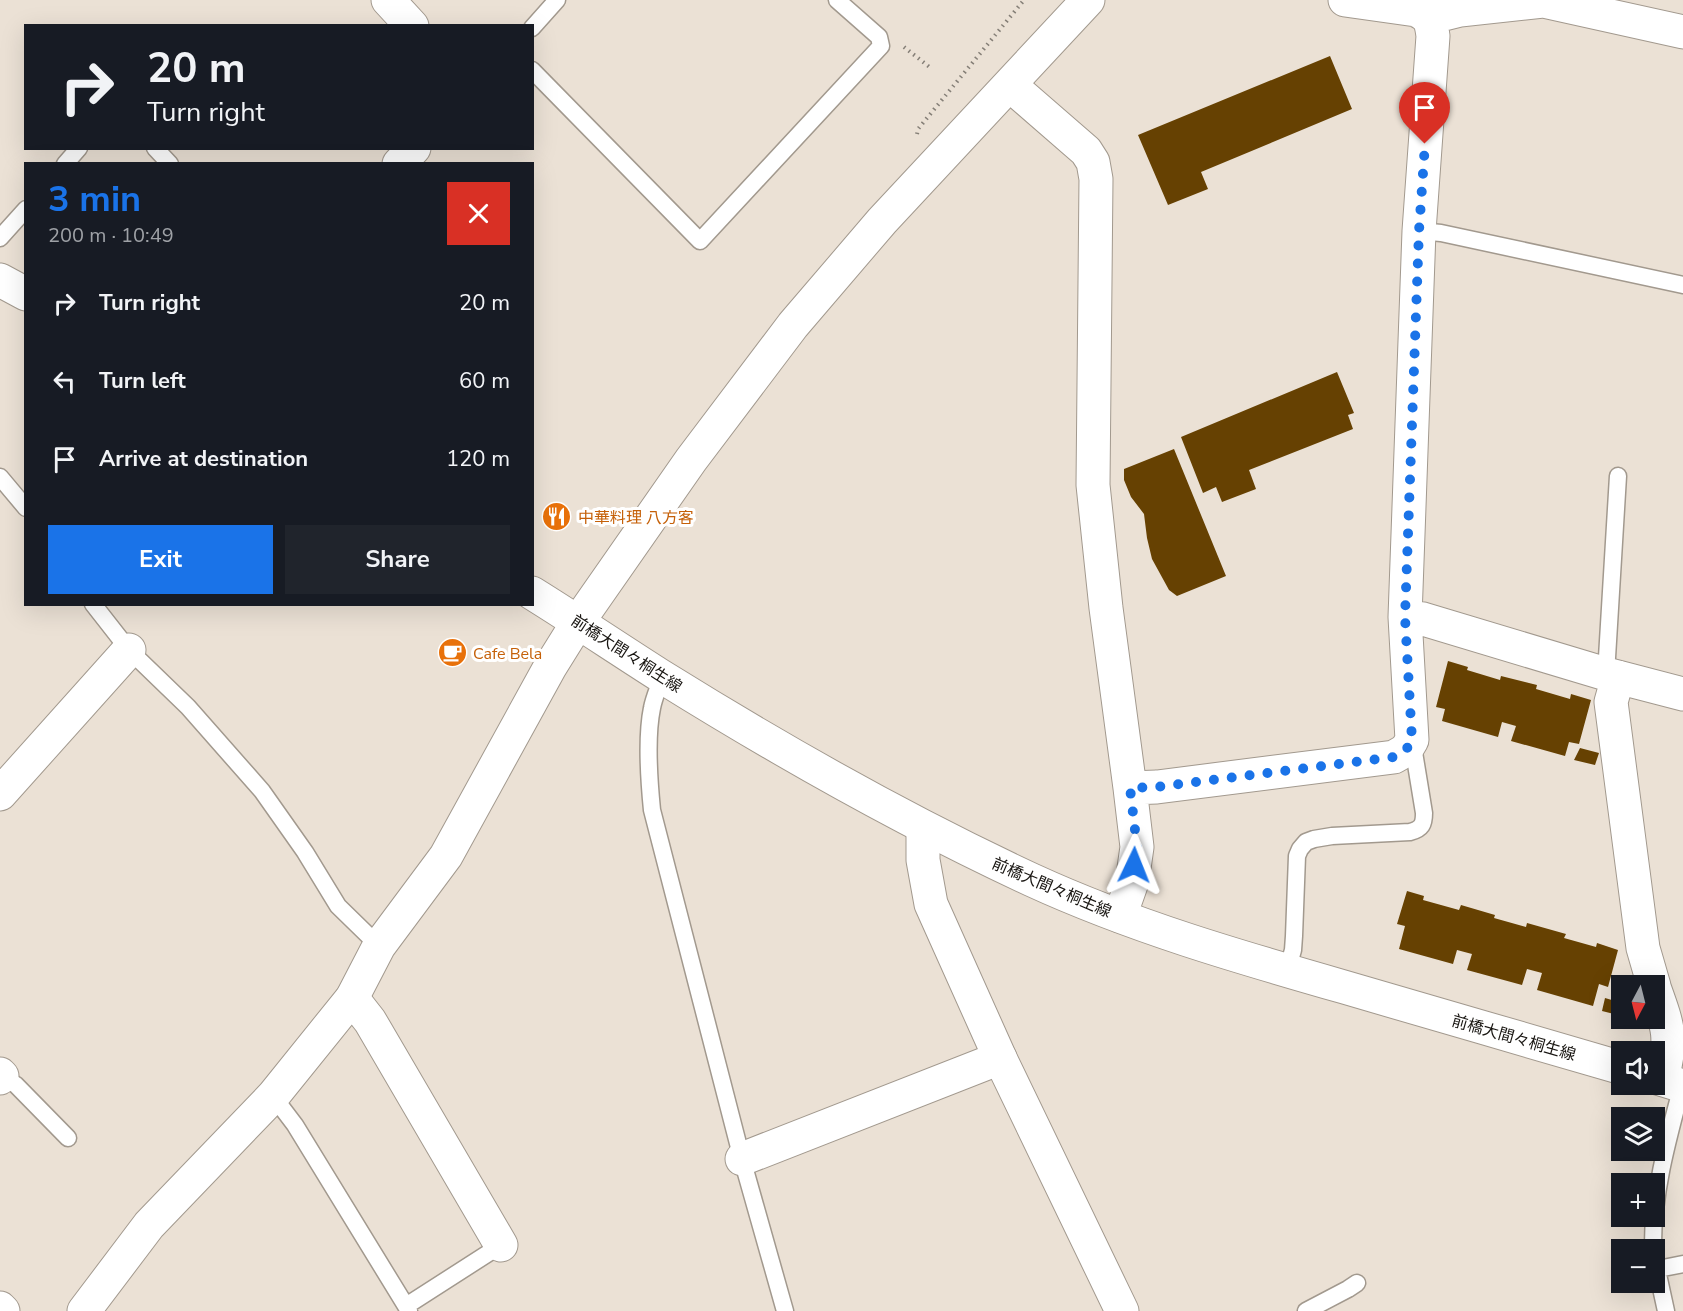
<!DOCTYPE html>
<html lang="en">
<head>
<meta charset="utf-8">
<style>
  :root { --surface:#171b24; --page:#20242c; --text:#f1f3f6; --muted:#9ea1a6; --accent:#1a73e8 }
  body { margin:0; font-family:"Nunito Sans","Noto Sans JP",sans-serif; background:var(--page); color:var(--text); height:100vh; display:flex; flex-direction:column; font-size:22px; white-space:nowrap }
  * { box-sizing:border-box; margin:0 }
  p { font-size:20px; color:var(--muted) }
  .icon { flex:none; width:33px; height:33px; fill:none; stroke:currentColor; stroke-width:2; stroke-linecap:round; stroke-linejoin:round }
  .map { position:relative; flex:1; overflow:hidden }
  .details { position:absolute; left:24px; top:162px; width:510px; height:444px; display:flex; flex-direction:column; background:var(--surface); border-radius:0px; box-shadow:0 6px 24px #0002 }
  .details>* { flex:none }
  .top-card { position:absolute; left:24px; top:24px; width:510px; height:126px; border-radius:0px; box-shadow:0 6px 24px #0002; background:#171b24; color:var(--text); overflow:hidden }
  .needle { width:39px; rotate:187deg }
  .fabs { position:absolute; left:1611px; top:975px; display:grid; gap:12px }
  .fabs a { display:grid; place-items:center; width:54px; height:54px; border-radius:0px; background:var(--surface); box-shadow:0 6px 24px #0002; font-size:30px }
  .pin { position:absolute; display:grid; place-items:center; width:51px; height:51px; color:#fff; margin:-62px -26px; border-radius:50% 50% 50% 0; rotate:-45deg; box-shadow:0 0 6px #0007 }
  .pin .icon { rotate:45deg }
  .me { position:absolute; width:66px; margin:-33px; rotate:2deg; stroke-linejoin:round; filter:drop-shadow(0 0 4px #0008) }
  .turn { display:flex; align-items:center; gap:21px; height:126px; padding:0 24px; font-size:27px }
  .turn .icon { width:78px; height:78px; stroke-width:2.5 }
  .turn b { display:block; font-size:42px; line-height:51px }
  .round { display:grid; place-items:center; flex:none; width:63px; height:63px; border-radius:0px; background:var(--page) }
  .overview { display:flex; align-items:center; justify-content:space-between; height:102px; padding:0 24px }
  h1 { font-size:36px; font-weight:700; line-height:45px; color:var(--accent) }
  .primary-button { display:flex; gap:12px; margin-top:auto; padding:12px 24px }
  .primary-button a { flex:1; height:69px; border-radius:0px; background:var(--accent); color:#fff; font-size:24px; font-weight:700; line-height:69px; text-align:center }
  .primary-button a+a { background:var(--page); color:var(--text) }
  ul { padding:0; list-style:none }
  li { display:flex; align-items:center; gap:18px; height:78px; padding:0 24px }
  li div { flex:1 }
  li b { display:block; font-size:22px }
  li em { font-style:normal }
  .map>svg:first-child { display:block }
  .building { fill:#664102 }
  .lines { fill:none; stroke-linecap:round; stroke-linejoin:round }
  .lane-casing { stroke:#a2998e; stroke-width:19 }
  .street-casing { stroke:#a2998e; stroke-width:35 }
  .secondary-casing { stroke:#a2998e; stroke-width:35 }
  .primary-casing { stroke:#a2998e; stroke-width:35 }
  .path { stroke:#857f77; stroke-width:4; stroke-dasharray:1.5 4.5; stroke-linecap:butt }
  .lane { stroke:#fff; stroke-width:16 }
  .street { stroke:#fff; stroke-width:33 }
  .secondary { stroke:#fff; stroke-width:33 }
  .primary { stroke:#fff; stroke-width:33 }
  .route { stroke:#1a73e8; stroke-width:10; stroke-dasharray:0 18 }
  .labels { text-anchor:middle; stroke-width:6; stroke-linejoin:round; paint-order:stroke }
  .food-label { font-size:16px; fill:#c56008; stroke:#fff; text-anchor:start }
  .street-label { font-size:16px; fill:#181511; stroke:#fff }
</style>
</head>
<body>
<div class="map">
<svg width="1683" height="1311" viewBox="0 0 1683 1311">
  <rect width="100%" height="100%" fill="#ebe1d5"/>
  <path class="building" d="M 1330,56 L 1352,109 L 1201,172 L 1208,189 L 1168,205 L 1138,135 Z
    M 1337,372 L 1354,413 L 1348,415 L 1353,429 L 1249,470 L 1256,489 L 1222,502 L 1216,487 L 1203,493 L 1181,437 Z
    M 1174,449 L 1226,576 L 1177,596 L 1169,590 L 1152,559 L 1147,538 L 1144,514 L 1131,497 L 1124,480 L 1124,469 Z
    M 1448,661 L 1468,667 L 1467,670 L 1500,680 L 1501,676 L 1537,685 L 1536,689 L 1570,699 L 1571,694 L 1591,700 L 1579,744 L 1569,742 L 1565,756 L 1511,741 L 1516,726 L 1502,722 L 1498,737 L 1442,721 L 1445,709 L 1436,707 Z
    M 1580,748 L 1599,753 L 1595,765 L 1574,760 Z
    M 1407,891 L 1424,896 L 1423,900 L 1459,910 L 1461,905 L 1495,915 L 1494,918 L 1526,927 L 1527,923 L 1566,934 L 1564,938 L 1596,947 L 1597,943 L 1618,950 L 1608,987 L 1599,984 L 1593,1006 L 1537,990 L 1542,973 L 1527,969 L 1522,985 L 1467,970 L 1472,954 L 1457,950 L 1453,964 L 1399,949 L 1405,926 L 1397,924 Z
    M 1605,998 L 1622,1003 L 1622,1016 L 1602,1011 Z"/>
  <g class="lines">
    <defs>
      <path id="lane" d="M 532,28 L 557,0
        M 532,70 L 700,241 L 881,46 L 879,37 L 837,0
        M 155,148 L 170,164
        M 65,164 L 79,148
        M 1419,231 L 1441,233 L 1683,285
        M 0,238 L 26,209
        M 0,477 L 26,508
        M 93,604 L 129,650 L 188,707 L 262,791 L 305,852 L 338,906 L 379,946
        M 1606,674 L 1618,476
        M 662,677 C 659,687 654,697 652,708 C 646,737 649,780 652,810 L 742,1159 L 785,1311
        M 1287,971 L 1293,950 L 1294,936 L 1297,856 L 1300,849 L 1306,842 L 1314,839 L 1332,836 L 1410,832 C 1422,829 1424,824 1424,813 L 1412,740
        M 2,1076 L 16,1085 L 68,1138
        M 273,1096 L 295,1125 L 409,1311
        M 1653,1250 C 1652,1195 1668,1138 1682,1086
        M 1654,1256 L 1666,1311
        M 1658,1269 L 1683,1264
        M 406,1306 L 501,1245
        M 1306,1311 L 1348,1289 L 1357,1283"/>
      <path id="street" d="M 388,0 L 412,26
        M 1428,18 L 1460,10 L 1543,1 L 1683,32
        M 1010,85 L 1086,151 L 1093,162 L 1096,179 L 1093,485 L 1106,608 L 1130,788 L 1137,847 L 1132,882 L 1120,916
        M 399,164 L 414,148
        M 1405,617 L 1423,619 L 1606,674 L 1683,694
        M 1618,677 L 1611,702 L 1643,948 L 1654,986
        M 1130,788 L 1157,787 L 1394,757 L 1406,750 L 1412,740 L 1405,617 L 1419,231 L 1433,36 C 1431,21 1430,17 1416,10 L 1345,0
        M 0,794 L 129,650
        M 1654,987 C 1668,1026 1673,1038 1662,1079
        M 352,998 L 370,1021 L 501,1245
        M 0,1074 L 2,1076 L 0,1078
        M 742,1159 L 1000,1058
        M 0,1308 L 3,1311"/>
      <path id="secondary" d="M 923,827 L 923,860 L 931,904 L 1000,1058 L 1122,1311
        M 84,1311 L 149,1225 L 273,1096 L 352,998 L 379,946 L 446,856 L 550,667 L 578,622 L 691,460 L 793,325 L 882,221 L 1088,0"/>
      <path id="primary" d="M 0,280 L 26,294
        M 532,593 C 577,621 620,650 664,678 C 783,752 905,821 1032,880 C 1132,926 1239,957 1344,987 C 1437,1014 1529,1041 1622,1068
        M 1654,1077 L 1683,1086"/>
    </defs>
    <use href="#lane" class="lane-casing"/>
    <use href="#street" class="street-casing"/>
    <use href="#secondary" class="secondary-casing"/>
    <use href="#primary" class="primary-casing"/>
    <path class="path" d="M 904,47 L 932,69
      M 917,134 L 918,129 L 1024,0"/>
    <use href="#lane" class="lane"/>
    <use href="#street" class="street"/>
    <use href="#secondary" class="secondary"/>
    <use href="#primary" class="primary"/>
  </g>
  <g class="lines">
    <path class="route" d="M 1134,865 L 1137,847 L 1130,788 L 1157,787 L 1394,757 L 1406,750 L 1412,740 L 1405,617 L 1419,231 L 1425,144"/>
  </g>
  <defs>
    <symbol id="restaurant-disc" viewBox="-11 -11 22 22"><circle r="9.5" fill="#e8710a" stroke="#fff"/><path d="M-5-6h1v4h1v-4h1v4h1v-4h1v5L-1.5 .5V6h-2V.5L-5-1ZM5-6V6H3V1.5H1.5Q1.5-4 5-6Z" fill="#fff"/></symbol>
    <symbol id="cafe-disc" viewBox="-11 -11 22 22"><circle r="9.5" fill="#e8710a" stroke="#fff"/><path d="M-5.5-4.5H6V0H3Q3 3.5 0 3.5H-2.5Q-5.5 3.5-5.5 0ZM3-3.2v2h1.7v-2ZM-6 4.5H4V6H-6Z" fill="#fff"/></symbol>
  </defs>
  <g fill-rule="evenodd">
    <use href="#restaurant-disc" x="540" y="500" width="33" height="33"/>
    <use href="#cafe-disc" x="436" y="636" width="33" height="33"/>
  </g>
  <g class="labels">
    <g class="food-label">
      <text x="578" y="523">中華料理 八方客</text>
      <text x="473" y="659">Cafe Bela</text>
    </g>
    <g class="street-label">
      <text transform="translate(627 653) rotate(33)" y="6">前橋大間々桐生線</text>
      <text transform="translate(1052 887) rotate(23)" y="6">前橋大間々桐生線</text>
      <text transform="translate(1514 1037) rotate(16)" y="6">前橋大間々桐生線</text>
    </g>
  </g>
</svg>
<div class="fabs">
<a><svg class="needle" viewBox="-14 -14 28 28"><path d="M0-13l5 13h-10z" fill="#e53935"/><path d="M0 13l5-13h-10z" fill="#9ea1a6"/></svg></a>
<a><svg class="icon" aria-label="sound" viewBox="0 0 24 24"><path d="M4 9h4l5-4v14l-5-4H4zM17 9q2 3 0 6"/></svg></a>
<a><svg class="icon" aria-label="layers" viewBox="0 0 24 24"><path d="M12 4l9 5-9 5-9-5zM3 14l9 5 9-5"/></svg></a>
<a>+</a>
<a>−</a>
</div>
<div class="pin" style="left:1425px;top:144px;background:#d93025"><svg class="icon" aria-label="arrive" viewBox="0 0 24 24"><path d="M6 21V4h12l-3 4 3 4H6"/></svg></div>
<svg class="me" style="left:1134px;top:865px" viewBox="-20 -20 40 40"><path d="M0-17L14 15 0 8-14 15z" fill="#1a73e8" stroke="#fff" stroke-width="4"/></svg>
<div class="top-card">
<div class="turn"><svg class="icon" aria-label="right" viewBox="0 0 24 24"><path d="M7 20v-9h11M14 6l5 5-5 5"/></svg><div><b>20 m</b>Turn right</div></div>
</div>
<section class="details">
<div class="overview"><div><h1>3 min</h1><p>200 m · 10:49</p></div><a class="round" style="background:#d93025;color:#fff"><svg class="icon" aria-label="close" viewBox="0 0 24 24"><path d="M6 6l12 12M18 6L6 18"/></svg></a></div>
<ul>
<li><svg class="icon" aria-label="right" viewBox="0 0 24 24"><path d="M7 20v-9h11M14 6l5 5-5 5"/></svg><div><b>Turn right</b></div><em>20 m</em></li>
<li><svg class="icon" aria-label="left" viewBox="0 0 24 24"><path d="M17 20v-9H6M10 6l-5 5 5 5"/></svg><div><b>Turn left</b></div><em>60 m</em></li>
<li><svg class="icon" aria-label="arrive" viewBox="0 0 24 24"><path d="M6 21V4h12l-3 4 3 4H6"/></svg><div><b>Arrive at destination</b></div><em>120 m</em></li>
</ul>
<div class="primary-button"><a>Exit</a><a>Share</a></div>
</section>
</div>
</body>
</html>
